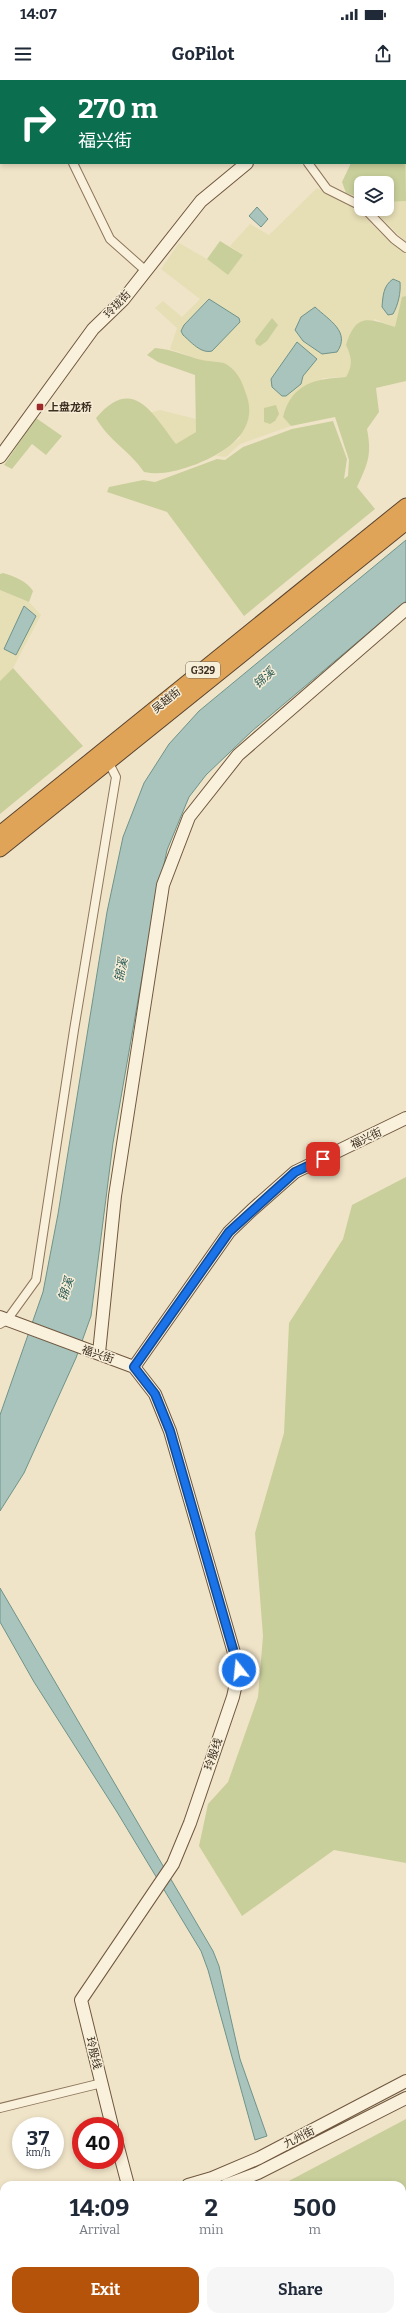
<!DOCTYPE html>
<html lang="en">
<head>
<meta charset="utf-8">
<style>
  :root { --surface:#fff; --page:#f6f6f7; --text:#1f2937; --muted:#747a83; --accent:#b45309 }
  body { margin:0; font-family:Bitter,"Noto Sans SC",serif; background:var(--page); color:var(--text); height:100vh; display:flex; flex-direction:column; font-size:15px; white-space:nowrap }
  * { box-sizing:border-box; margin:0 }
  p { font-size:13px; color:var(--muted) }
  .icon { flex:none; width:22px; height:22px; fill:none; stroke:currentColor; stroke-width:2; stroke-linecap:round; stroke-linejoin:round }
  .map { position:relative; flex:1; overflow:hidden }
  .panel { position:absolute; left:0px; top:2101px; width:406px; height:140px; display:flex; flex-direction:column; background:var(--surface); border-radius:12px 12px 0 0; box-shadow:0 2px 6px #0003 }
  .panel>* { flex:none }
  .guide { position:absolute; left:0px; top:0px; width:406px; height:84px; box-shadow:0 2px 6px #0003; background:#0b6e4f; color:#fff; overflow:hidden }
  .controls { position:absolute; left:354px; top:96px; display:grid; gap:8px }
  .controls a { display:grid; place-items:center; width:40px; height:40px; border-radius:8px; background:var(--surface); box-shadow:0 2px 6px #0003; font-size:20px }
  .speed { position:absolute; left:12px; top:2037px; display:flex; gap:8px; font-size:20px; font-weight:700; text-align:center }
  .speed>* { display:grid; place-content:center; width:52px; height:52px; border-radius:50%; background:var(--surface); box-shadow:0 2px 6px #0003; line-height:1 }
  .speed small { font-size:10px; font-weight:400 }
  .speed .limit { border:6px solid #d22; background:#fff; color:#111 }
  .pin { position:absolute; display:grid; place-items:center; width:34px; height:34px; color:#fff; margin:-17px; border-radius:8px; box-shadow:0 2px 6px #0006 }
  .me { position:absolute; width:44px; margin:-22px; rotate:344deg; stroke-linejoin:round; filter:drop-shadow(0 0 3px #0008) }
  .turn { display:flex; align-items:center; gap:14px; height:84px; padding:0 12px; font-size:18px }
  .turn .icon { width:52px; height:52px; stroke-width:2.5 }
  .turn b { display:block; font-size:28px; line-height:34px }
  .eta { display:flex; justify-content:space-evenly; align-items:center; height:68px; text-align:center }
  .eta b { font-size:24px; font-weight:700; line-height:28px }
  .button { display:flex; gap:8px; margin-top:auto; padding:8px 12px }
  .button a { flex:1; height:46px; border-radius:12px; background:var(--accent); color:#fff; font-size:16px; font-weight:700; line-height:46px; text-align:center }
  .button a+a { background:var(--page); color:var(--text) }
  .status { display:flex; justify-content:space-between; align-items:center; height:28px; padding:0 20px; background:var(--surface); direction:ltr }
  .status svg { height:11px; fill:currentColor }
  header { display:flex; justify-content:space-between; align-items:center; height:52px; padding:0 12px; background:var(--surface); font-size:18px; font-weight:700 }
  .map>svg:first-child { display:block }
  .farmland { fill:#e6deb5 }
  .green { fill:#c9cf9b }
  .water { fill:#a9c4bc; stroke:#6f938a }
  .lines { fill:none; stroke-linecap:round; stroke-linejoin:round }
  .stream { stroke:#6f938a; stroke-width:2.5 }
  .street-casing { stroke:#8d765c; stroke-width:10 }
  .secondary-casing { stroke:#6f573f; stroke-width:14 }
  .highway-casing { stroke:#5b4430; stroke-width:17 }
  .street { stroke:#faf1dc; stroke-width:8 }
  .secondary { stroke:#faf1dc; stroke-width:12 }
  .highway { stroke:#e0a458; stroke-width:15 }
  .route-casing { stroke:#114b97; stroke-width:10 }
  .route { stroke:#1a73e8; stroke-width:7 }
  .poi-dot { fill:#9e2a2b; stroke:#f7eed8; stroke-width:1.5 }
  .labels { text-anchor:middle; stroke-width:3; stroke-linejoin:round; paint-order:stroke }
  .shield { fill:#f7eed8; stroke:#756857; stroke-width:1 }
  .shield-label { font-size:10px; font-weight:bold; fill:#3d2e20 }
  .street-label { font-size:11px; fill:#3d2e20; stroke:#f7eed8 }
  .poi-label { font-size:11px; font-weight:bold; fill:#3d2e20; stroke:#f7eed8; text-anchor:start }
  .water-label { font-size:12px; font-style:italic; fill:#2f5d5a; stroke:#f7eed8 }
</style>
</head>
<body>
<div class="status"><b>14:07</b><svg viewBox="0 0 49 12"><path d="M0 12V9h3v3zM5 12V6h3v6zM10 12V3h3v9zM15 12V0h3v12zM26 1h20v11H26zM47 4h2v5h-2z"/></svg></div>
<header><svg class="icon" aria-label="menu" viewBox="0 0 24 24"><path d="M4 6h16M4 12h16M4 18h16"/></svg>GoPilot<svg class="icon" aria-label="share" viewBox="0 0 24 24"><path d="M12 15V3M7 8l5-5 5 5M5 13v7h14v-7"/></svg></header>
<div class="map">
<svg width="406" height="2241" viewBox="0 0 406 2241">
  <rect width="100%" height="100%" fill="#f0e4c8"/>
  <path class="farmland" d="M 317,108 L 360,131 L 382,154 L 406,174 L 406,216 L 402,218 L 395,248 L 375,239 L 346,265 L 351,275 L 352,287 L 346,297 L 323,298 L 283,337 L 291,346 L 240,364 L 226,377 L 216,376 L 240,358 L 225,284 L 204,281 L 170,269 L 177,248 L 155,228 L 163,221 L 182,237 L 200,219 L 161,189 L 179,163 L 207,179 L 228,195 L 243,175 L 230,166 L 250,144 L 269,155 Z
    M 406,121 L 406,162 L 372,129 L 387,129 L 387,122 Z
    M 160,330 L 196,339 L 196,352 L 176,365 L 152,332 Z
    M 0,510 L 29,522 L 41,535 L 13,588 L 0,601 Z
    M 4,2187 L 4,2237 L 154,2237 L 155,2241 L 0,2241 L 0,2188 Z
    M 170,2237 L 297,2237 L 298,2241 L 171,2241 Z"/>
  <path class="green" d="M 405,40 L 406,121 L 387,122 L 387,103 L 361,103 L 361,118 L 346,113 L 342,102 L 351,83 L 405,83 Z
    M 220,161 L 243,175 L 228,195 L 207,179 Z
    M 406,216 L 406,301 L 376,308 L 379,332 L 367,349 C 372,375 368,383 357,407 L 375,429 L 244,536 L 167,432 L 107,412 L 109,407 L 143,400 L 155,402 L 217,379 L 225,380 L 243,367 L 292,349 L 333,341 L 347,379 L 344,399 L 348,396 L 349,380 L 335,337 L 291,346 L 283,337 C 292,303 315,299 346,297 C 353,285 352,278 346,265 C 356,233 368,238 395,247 L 402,217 Z
    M 272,238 L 278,245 L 267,261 L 260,266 L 256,264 L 255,260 Z
    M 155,268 C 172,269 186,276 202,280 C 209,282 220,281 226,284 C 237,291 241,299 245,311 C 261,349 229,371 197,384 C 179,390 163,396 144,392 C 130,371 109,361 96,338 C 133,294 153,334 176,364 L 196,352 L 195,295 L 158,282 L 147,275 Z
    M 276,325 L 279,334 L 275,341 L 270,344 L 264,342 L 264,328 Z
    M 36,338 L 62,356 L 46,375 L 32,364 L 12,389 L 4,385 Z
    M 3,493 C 14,496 27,501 33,511 L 29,522 L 0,510 L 0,494 Z
    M 13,588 L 83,666 L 0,734 L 0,601 Z
    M 406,1097 L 406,1783 L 334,1770 L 242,1836 L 199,1766 L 208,1724 L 228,1702 L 258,1617 L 263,1556 L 255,1453 L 284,1353 L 289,1243 L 343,1159 L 352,1125 Z
    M 406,2039 L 406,2241 L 321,2241 L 320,2237 L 402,2237 L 402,2105 L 285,2105 L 285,2103 Z"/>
  <path class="water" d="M 257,127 L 268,139 L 261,147 L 249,136 Z
    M 393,199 L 400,202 C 401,213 398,225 393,234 L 388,235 L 382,227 C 383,216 383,206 393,199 Z
    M 209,219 L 239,238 L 240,242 L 212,271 C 201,274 191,262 183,255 L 181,251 L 184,245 Z
    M 315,227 C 329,240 351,252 337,272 L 322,274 L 303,261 L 295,250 L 301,237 Z
    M 297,262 L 317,279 L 303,296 L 301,304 L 286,316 L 282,316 L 272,307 L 271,299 Z
    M 406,460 L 406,521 L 252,651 L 206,695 L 189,717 L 167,770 L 151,846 L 113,1063 L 91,1236 L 76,1278 L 24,1393 L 0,1431 L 0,1335 L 43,1212 L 58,1134 L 107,832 L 123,757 L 144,703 L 169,664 L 199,631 Z
    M 24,526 L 36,536 L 16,575 L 4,569 Z
    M 0,1508 L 213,1871 L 219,1886 L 240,1979 L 267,2056 L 255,2060 L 208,1890 L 201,1871 L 117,1732 L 34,1602 L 0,1542 Z"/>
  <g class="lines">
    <path class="stream" d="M 98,0 L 98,1
      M 133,1 L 140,1
      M 169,1 L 192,0
      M 0,4 L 1,5
      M 307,2237 L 308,2241"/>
    <defs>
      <path id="street" d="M 35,0 L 35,1
        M 269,0 L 275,1
        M 0,38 L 1,38
        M 73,83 L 110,159 L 146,191
        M 308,83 L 327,109 L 361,126
        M 365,129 L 394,159 L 406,168
        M 0,1244 L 7,1240 L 36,1200 L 74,950 L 116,697 L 108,681
        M 0,2028 L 102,2003"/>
      <path id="secondary" d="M 330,1 L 331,0
        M 0,377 L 93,249 L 123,220 L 201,121 L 247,83
        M 0,1237 L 134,1287 L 229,1152 L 252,1130 L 295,1092 L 406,1038
        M 99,1273 L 115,1116 L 163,805 L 189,737 L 238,675 L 406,529
        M 112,2046 L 81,1920 L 173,1784 L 190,1743 L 233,1617 L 239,1590 L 170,1351 L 155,1314 L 134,1287
        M 115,2056 L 128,2105
        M 188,2105 L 212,2098 L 259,2078 L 406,2001
        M 226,2105 L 258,2093 L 406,2018
        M 0,2157 L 4,2156
        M 0,2169 L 4,2167
        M 161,2237 L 162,2241"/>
      <path id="highway" d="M 0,754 L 406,426
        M 0,769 L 406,442"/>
    </defs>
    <use href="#street" class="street-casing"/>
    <use href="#secondary" class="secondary-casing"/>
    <use href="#highway" class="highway-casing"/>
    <use href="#street" class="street"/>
    <use href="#secondary" class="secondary"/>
    <use href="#highway" class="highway"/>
  </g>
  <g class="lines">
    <defs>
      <path id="route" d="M 239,1590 L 170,1351 L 155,1314 L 134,1287 L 229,1152 L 295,1092 L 323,1079"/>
    </defs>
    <use href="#route" class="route-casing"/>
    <use href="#route" class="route"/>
  </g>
  <rect class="poi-dot" x="36" y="323" width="8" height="8" rx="2"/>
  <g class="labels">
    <rect class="shield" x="186" y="582" width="34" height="16" rx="3"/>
    <g class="shield-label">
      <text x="203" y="594">G329</text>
    </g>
    <g class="street-label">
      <text transform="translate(117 224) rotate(-47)" y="4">玲珑街</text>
      <text transform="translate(166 620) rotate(-39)" y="4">吴越街</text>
      <text transform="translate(366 1058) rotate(-26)" y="4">福兴街</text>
      <text transform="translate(98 1274) rotate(19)" y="4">福兴街</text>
      <text transform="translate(213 1674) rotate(-71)" y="4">玲殷线</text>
      <text transform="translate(94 1973) rotate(76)" y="4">玲殷线</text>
      <text transform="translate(299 2057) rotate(-27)" y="4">九州街</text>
    </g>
    <g class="poi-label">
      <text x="48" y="331">上盘龙桥</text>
    </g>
    <g class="water-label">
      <text transform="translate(264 598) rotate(-43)" y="4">锦溪</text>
      <text transform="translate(121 890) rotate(-79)" y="4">锦溪</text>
      <text transform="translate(66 1209) rotate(-72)" y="4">锦溪</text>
    </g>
  </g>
</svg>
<div class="controls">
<a><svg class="icon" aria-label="layers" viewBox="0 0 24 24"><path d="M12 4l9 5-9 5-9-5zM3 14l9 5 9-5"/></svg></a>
</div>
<div class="speed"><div>37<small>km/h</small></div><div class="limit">40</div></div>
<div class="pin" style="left:323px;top:1079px;background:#d93025"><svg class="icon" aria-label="arrive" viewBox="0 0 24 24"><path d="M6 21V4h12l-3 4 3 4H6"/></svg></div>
<svg class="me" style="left:239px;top:1590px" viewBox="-20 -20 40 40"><circle r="17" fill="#1a73e8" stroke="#fff" stroke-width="3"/><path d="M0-11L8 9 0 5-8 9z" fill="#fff"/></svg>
<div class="guide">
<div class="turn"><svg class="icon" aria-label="right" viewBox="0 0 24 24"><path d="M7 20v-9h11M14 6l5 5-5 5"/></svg><div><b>270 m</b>福兴街</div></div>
</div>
<section class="panel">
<div class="eta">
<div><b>14:09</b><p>Arrival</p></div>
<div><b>2</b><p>min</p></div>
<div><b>500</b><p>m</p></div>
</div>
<div class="button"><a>Exit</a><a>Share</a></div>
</section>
</div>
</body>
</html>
